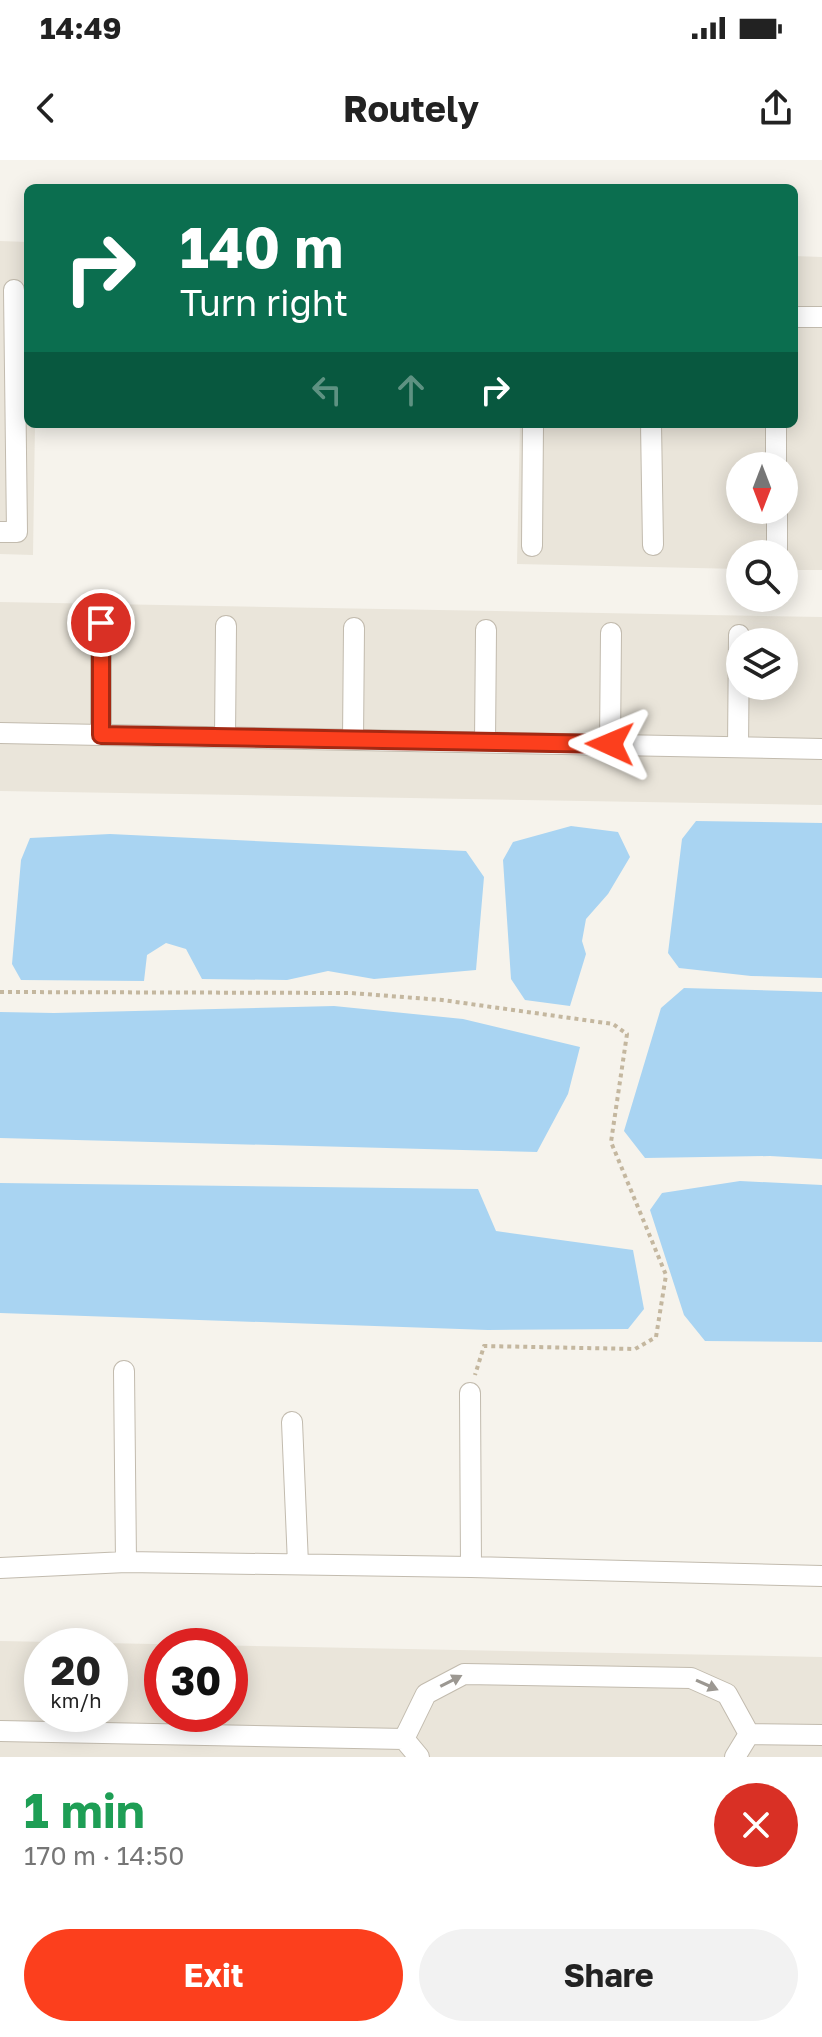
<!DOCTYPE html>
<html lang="en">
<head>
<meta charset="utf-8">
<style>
  :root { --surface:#fff; --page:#f2f2f2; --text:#222; --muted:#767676; --accent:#fc3f1d }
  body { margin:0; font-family:"Golos Text",sans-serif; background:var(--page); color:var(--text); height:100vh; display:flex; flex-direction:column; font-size:30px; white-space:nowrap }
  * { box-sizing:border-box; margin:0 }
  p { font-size:26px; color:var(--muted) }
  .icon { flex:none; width:44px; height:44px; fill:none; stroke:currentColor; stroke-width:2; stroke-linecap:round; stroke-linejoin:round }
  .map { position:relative; height:1597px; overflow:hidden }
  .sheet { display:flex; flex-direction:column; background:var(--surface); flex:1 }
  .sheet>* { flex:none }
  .hud { position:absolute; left:24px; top:24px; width:774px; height:244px; border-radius:12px; box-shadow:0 4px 20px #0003; background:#0b6e4f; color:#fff; overflow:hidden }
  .needle { width:52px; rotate:180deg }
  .tools { position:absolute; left:726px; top:292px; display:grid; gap:16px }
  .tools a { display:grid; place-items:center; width:72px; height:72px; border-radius:50%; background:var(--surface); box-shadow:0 4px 20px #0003; font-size:40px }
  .speed { position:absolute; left:24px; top:1468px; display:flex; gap:16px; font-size:40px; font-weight:700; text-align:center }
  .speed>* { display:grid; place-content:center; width:104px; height:104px; border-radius:50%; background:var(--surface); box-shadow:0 4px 20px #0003; line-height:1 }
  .speed small { font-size:20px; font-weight:400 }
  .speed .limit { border:12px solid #d22; background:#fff; color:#111 }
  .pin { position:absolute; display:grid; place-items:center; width:68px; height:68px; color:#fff; margin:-34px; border:4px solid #fff; border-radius:50%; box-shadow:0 2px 8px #0007 }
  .me { position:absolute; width:88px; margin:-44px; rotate:271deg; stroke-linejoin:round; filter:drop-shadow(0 0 6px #0008) }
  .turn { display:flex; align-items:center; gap:28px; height:168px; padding:0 24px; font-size:36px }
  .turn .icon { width:104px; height:104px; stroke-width:2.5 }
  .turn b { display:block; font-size:56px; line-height:68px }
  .lanes { display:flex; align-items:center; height:76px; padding:0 24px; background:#0003; justify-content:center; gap:40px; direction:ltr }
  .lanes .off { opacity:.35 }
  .round { display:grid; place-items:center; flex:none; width:84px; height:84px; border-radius:42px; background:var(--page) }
  .summary { display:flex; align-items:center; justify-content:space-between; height:136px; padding:0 24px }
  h1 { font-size:48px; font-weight:700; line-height:60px; color:#1e9e55 }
  .button { display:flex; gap:16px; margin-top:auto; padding:16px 24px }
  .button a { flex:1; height:92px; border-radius:48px; background:var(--accent); color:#fff; font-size:32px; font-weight:700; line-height:92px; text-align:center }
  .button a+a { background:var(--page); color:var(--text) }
  .status { display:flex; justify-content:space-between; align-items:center; height:56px; padding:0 40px; background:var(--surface); direction:ltr }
  .status svg { height:22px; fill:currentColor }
  header { display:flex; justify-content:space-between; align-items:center; height:104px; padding:0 24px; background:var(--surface); font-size:36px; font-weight:700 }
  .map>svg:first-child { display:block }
  .residential { fill:#eae5da; fill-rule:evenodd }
  .water { fill:#a9d4f2 }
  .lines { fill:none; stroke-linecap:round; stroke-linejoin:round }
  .street-casing { stroke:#c2bbae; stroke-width:22 }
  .path { stroke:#c4b79f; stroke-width:4; stroke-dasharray:4 4; stroke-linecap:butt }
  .street { stroke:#fff; stroke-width:20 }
  .oneway { fill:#9c9892 }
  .route-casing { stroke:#a42913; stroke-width:20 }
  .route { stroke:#fc3f1d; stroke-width:14 }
</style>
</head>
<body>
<div class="status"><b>14:49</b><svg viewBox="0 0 49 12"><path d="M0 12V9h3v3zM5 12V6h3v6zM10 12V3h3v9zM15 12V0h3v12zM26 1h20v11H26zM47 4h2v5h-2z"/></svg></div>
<header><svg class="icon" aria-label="back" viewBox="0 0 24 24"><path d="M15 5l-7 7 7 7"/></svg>Routely<svg class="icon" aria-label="share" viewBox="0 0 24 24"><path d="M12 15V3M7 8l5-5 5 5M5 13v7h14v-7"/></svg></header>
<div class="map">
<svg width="822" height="1597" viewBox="0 0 822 1597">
  <rect width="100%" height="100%" fill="#f6f3ec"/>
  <path class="residential" d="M 0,81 L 28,82 L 28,264 L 35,264 L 33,395 L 0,394 Z
    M 794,96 L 822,97 L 822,410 L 784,410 L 784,394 L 740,394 L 740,409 L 517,404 L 520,264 L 794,264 ZM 740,306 L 784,306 L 784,350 L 740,350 Z
    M 0,442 L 822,457 L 822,645 L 0,631 ZM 740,482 L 784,482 L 784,526 L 740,526 Z
    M 0,1481 L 822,1497 L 822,1597 L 0,1597 ZM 42,1486 L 110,1486 L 110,1554 L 42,1554 ZM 162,1486 L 230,1486 L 230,1554 L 162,1554 Z"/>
  <path class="water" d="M 696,661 L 822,663 L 822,818 L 751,816 L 679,808 L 668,793 L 682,679 Z
    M 571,666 L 618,672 L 630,697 L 608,734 L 586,759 L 582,781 L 586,794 L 570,846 L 525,840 L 511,819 L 503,700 L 513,682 Z
    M 110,674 L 466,691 L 484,717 L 476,810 L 374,819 L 328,811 L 287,820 L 202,819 L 186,789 L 166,783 L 147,795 L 144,821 L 21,820 L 12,804 L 21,700 L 30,678 Z
    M 684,828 L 822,832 L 822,999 L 770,996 L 645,998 L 624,971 L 661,848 Z
    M 334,846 L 463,859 L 580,887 L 568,934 L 537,992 L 0,978 L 0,852 L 54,853 Z
    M 740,1021 L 822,1025 L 822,1182 L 705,1181 L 684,1155 L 650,1050 L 662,1033 Z
    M 0,1023 L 478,1029 L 496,1071 L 633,1090 L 644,1149 L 628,1169 L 488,1170 L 0,1153 Z"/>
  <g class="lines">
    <defs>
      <path id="street" d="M 794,157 L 822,157
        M 651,264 L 653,385
        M 776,264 L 776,306
        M 777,350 L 777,391
        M 0,372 L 17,372 L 14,130
        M 532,386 L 533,264
        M 0,573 L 822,589
        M 101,575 L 101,463
        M 225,577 L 226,466
        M 353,580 L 354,468
        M 485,582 L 486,470
        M 610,584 L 611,473
        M 738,587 L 739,475
        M 124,1211 L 126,1402
        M 470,1233 L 471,1407
        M 292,1262 L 298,1404
        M 0,1408 L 126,1402 L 471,1407 L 822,1416
        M 0,1571 L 404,1579 L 419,1597
        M 749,1574 L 822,1575
        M 404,1579 L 426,1534 L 464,1514 L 691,1518 L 727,1534 L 749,1574
        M 735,1597 L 749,1574"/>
    </defs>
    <use href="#street" class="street-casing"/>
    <path class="path" d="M 0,832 L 351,833 L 442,840 L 613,864 L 627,874 L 611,982 L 666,1115 L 656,1177 L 635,1189 L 484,1186 L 475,1215"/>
    <use href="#street" class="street"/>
  </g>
  <defs><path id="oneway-solid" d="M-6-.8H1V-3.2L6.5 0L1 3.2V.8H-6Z" transform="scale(2)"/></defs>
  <g class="oneway">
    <use href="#oneway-solid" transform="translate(451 1521) rotate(-27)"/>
    <use href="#oneway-solid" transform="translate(707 1525) rotate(24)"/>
  </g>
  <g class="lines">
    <defs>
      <path id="route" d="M 101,463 L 101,575 L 610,584"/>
    </defs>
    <use href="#route" class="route-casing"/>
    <use href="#route" class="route"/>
  </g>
</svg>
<div class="tools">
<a><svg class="needle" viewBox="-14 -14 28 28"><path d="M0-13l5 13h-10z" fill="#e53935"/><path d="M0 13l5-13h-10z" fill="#767676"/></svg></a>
<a><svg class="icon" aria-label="search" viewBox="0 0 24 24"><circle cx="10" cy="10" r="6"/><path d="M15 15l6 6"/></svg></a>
<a><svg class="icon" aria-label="layers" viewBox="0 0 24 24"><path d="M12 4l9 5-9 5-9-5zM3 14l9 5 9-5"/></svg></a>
</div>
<div class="speed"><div>20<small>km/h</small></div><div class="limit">30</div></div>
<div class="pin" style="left:101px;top:463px;background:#d93025"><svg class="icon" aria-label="arrive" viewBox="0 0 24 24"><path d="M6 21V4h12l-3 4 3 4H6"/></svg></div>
<svg class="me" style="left:610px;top:584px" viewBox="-20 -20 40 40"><path d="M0-17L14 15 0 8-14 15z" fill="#fc3f1d" stroke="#fff" stroke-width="4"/></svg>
<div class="hud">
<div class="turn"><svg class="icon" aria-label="right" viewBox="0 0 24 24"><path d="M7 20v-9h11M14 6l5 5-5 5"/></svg><div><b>140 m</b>Turn right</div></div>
<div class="lanes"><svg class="icon off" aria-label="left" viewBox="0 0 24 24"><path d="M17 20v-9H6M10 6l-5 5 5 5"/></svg><svg class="icon off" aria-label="ahead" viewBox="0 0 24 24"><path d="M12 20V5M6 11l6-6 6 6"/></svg><svg class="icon" aria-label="right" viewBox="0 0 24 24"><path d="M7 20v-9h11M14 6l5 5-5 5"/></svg></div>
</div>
</div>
<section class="sheet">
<div class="summary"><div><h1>1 min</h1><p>170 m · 14:50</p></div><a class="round" style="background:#d93025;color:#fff"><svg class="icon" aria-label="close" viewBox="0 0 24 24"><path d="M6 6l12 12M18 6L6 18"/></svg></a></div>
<div class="button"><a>Exit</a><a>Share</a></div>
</section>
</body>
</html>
